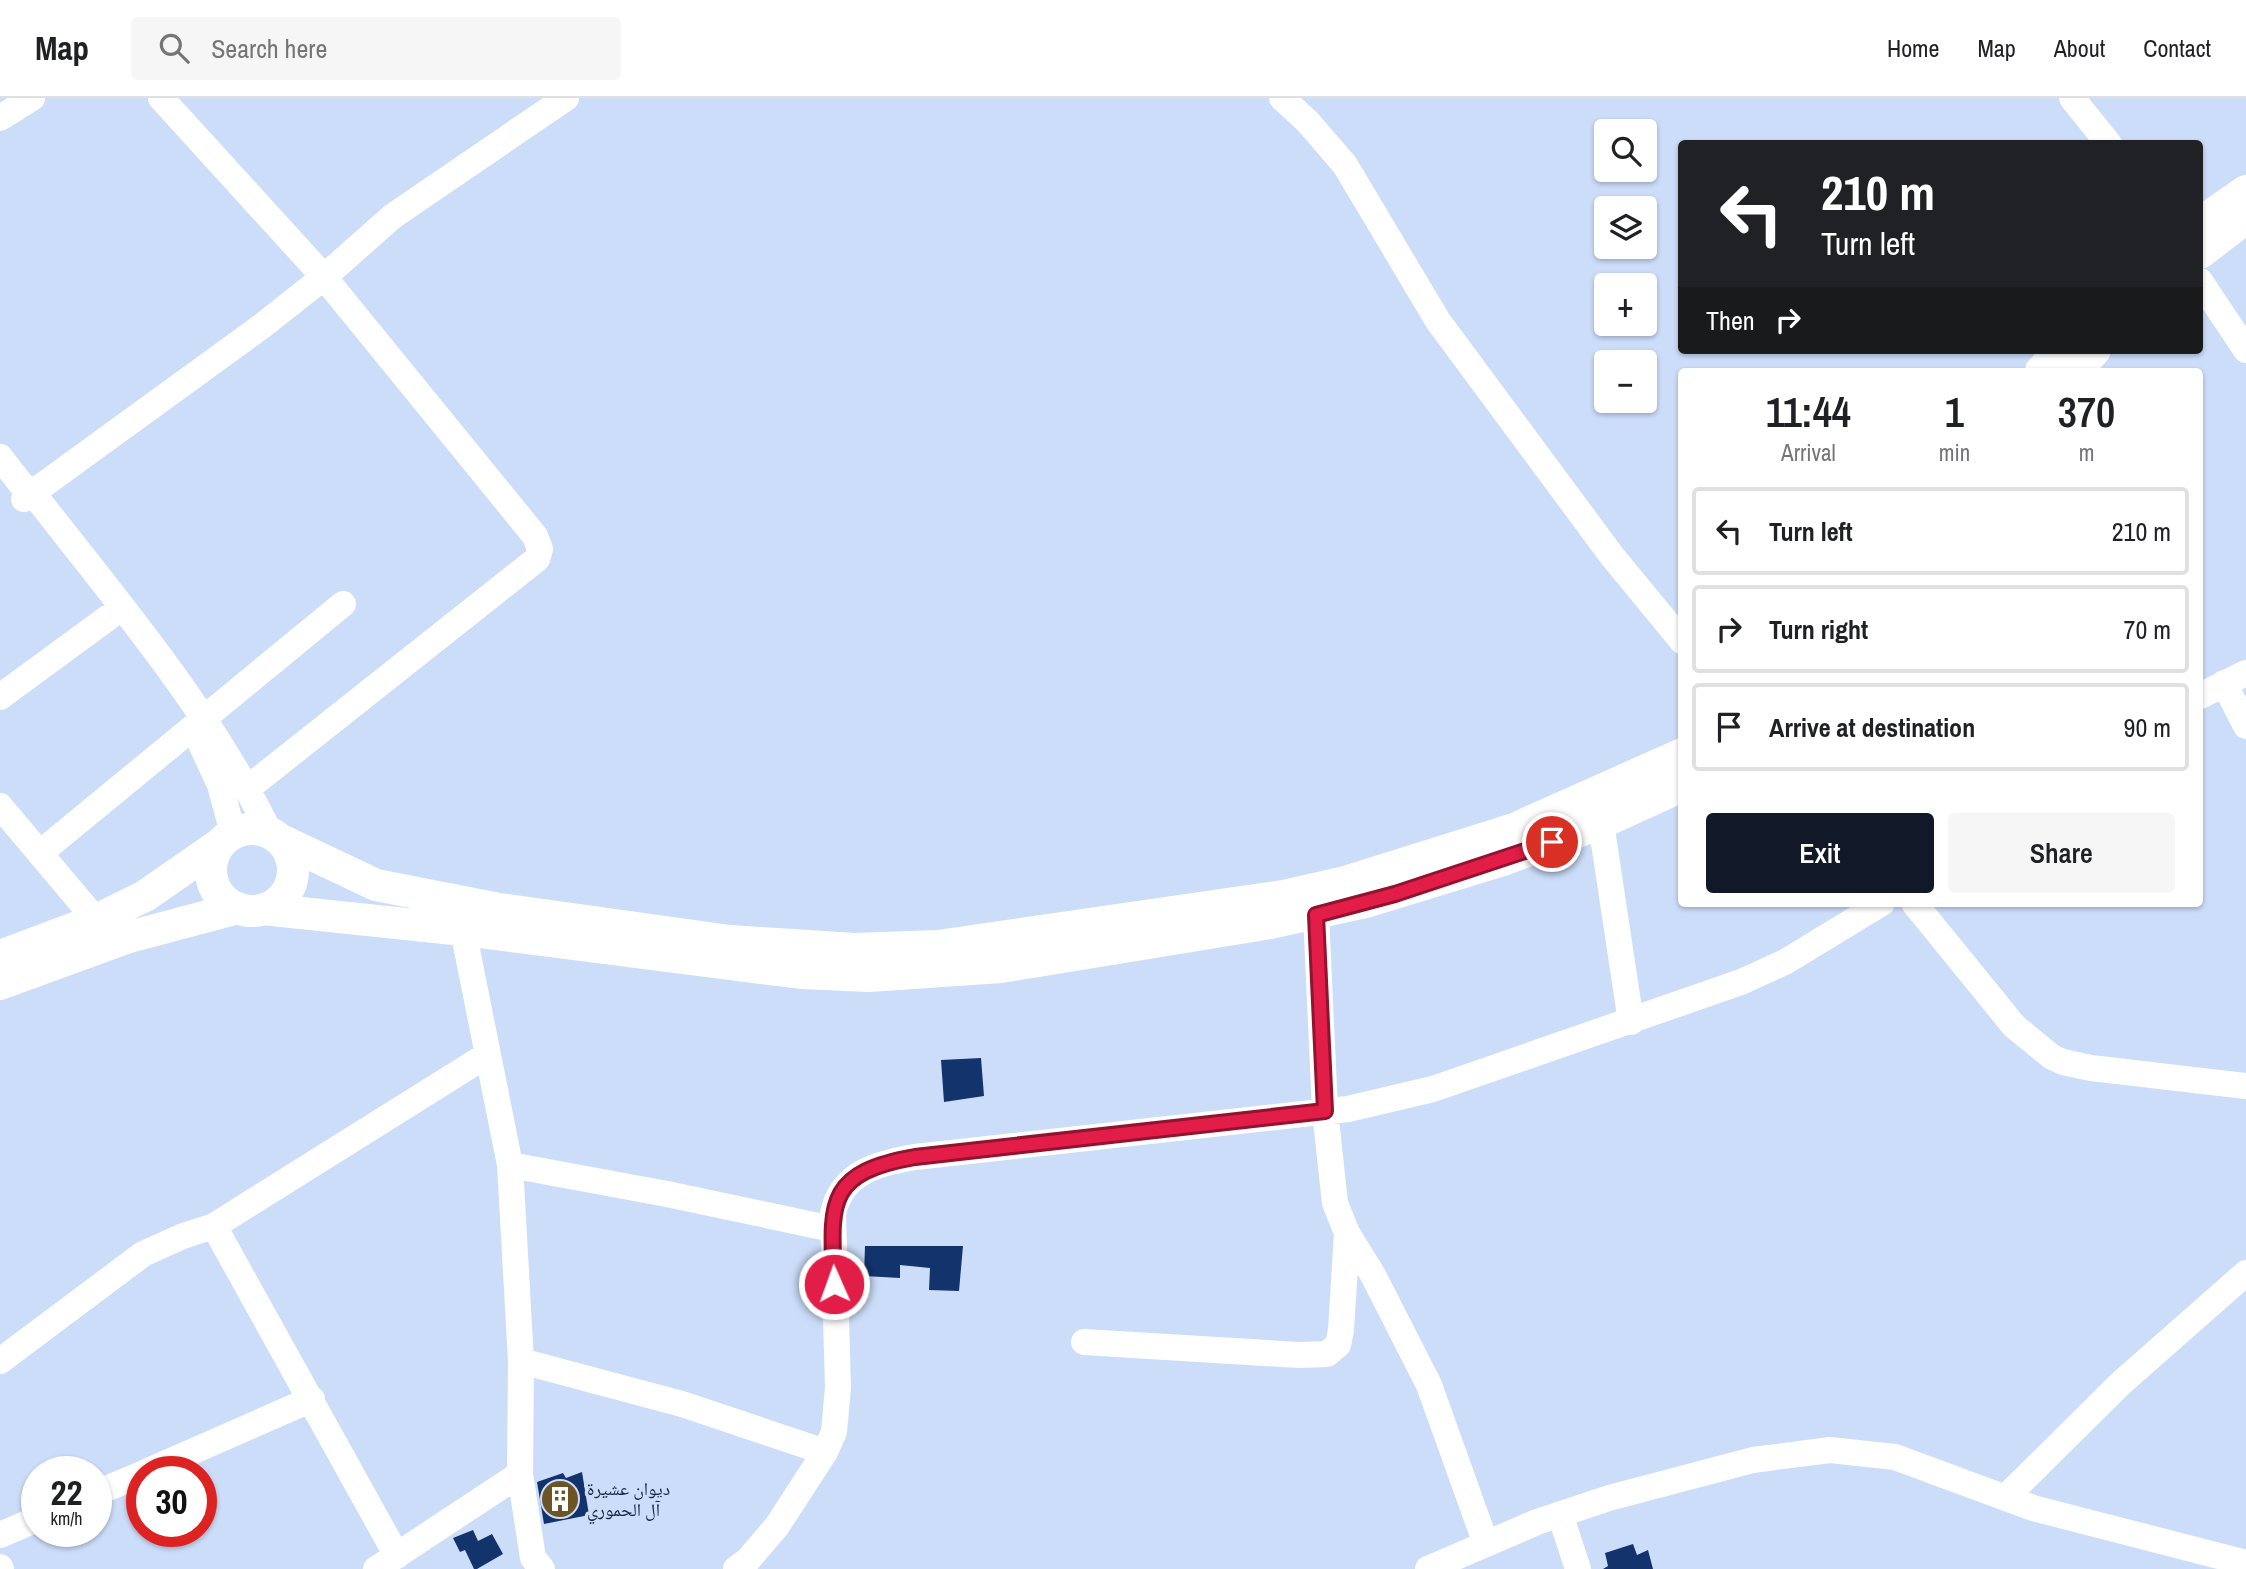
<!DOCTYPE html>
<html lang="en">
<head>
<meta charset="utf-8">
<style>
  :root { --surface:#fff; --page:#f6f6f6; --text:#202124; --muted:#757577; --line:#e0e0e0; --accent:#111827 }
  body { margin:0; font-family:"Archivo Narrow","Noto Naskh Arabic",sans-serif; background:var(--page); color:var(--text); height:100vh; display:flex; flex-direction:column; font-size:26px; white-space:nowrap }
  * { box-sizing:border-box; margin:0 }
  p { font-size:23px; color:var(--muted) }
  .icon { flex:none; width:38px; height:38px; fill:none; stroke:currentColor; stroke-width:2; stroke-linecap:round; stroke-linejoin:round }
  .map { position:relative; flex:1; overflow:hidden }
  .side { position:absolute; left:1678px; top:270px; width:525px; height:539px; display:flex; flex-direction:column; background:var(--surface); border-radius:7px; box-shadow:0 2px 5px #0004 }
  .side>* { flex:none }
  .hud { position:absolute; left:1678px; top:42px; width:525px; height:214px; border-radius:7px; box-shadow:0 2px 5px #0004; background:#202124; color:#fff; overflow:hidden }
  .tools { position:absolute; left:1594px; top:21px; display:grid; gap:14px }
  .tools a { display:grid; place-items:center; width:63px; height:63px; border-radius:7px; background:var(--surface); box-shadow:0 2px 5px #0004; font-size:35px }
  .speed { position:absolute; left:21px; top:1358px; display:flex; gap:14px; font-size:35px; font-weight:700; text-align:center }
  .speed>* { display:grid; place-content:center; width:91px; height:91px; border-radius:50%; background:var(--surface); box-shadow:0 2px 5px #0004; line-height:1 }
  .speed small { font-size:18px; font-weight:400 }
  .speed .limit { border:10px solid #d22; background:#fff; color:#111 }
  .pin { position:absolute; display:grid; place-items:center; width:60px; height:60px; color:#fff; margin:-30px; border:4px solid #fff; border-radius:50%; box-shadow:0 2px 7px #0007 }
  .me { position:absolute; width:77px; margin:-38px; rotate:358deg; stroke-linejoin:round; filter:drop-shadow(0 0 5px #0008) }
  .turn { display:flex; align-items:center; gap:24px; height:147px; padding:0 28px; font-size:32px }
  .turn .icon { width:91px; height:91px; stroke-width:2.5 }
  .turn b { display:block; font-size:49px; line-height:60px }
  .then { display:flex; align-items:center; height:66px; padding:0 28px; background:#0003; gap:14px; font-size:26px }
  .eta { display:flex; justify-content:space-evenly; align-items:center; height:119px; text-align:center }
  .eta b { font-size:42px; font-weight:600; line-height:49px }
  .primary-button { display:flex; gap:14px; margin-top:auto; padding:14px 28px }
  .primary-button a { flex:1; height:80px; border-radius:7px; background:var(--accent); color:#fff; font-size:28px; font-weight:600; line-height:80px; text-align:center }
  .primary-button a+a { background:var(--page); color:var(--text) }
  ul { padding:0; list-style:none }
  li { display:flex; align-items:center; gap:21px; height:88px; margin:0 14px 10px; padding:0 14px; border:4px solid var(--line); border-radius:7px }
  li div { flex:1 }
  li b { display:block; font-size:26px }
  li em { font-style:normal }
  header { display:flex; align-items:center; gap:42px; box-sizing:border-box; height:98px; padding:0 35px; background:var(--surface); border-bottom:2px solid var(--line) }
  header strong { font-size:33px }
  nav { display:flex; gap:38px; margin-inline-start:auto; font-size:24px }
  .search { width:490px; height:63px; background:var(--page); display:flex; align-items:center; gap:18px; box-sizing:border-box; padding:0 24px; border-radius:7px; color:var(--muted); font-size:26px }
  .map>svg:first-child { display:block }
  .building { fill:#13336d }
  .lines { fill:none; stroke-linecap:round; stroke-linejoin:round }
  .minor { stroke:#fff; stroke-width:26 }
  .major { stroke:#fff; stroke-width:32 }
  .route-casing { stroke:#92132f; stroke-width:18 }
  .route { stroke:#e11d48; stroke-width:12 }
  .labels { text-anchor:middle; stroke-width:7; stroke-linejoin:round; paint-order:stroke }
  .poi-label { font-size:18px; fill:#15243e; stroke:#ccddfa; text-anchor:start }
</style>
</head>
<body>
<header>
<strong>Map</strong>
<div class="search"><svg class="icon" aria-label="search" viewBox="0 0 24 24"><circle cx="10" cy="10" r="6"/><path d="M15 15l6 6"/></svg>Search here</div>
<nav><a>Home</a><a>Map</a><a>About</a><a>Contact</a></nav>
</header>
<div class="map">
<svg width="2246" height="1471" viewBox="0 0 2246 1471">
  <rect width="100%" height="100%" fill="#ccddfa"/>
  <path class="building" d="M 981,960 L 984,998 L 944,1004 L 941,962 Z
    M 865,1148 L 963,1148 L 959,1193 L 929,1192 L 930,1170 L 900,1167 L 900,1180 L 864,1178 Z
    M 582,1374 L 589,1417 L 544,1426 L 537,1384 L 563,1375 L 566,1380 Z
    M 473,1432 L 478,1443 L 492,1436 L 503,1456 L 477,1471 L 474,1471 L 465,1452 L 460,1454 L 453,1440 Z
    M 1633,1446 L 1637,1457 L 1648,1452 L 1653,1471 L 1603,1471 L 1608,1468 L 1605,1455 Z"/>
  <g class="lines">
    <path class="minor" d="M 161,0 L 324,179 L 535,438 L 540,451 L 537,461 L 248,690
      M 1282,0 L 1308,24 L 1345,67 L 1438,223 L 1612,458 L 1682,543
      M 2072,0 L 2109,46
      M 0,20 L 32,0
      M 2200,183 L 2246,252
      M 0,359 L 21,386 L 32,394 C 117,503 209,610 270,735
      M 24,401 L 262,228 L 324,179 L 393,118 L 566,0
      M 2224,585 L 2246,628
      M 2200,598 L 2246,575
      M 0,599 L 109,519
      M 196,635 L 220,687 L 233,735
      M 0,708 L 96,822
      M 1601,725 L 1631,924
      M 40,755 L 343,506
      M 1914,805 L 2014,928 L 2052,959 L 2063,964 L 2091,970 L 2246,988
      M 1316,816 L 1325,1013 L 1335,1105 L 1347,1135 L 1373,1177 L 1429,1287 L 1486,1446
      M 463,832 L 510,1067 L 521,1263 L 520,1376 L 533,1460 L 542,1471
      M 510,1067 L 667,1096 L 832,1131
      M 214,1128 L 397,1458
      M 1084,1244 L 1299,1257 L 1327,1256 L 1338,1247 L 1341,1232 L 1347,1135
      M 0,1263 L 143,1156 L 183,1138 L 214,1128 L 487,957
      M 521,1263 L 682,1306 L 825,1354
      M 146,1374 L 312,1301
      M 96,1395 L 142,1376
      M 2006,1399 L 2120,1286 L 2246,1175
      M 1560,1416 L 1578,1471
      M 0,1437 L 37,1421
      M 0,1469 L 1,1471
      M 376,1471 L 520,1376
      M 736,1471 L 748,1462 L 777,1428 L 825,1354 L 834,1334 L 838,1289 L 833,1116 C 841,1074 879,1065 915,1059 L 1348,1011 L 1433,991 L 1741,884 L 1785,864 L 1882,805
      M 1428,1471 L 1537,1424 L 1609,1400 L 1753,1362 L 1830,1352 L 1895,1359 L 2033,1410 L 2246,1465"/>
    <path class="major" d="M 2200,125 L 2246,93
      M 2200,155 L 2246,120
      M 2041,273 L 2060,252
      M 2076,273 L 2095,252
      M211 772a41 41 0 1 1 82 0a41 41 0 1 1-82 0Z
      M 281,742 L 376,787 L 499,811 L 730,843 L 854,851 L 938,848 L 1283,798 L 1345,784 L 1514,731 L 1682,656
      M 263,811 L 463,832 L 801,875 L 869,878 L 1001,869 L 1271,825 L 1366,804 L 1503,762 L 1601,725 L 1682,688
      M 0,858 L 96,822 L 145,798 L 220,746
      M 0,886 L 129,839 L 238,810"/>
  </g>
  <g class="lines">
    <defs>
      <path id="route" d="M 834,1186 C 831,1106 824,1075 915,1059 L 1325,1013 L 1316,817 L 1395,796 L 1552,744"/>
    </defs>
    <use href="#route" class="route-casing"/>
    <use href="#route" class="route"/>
  </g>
  <defs>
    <symbol id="building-disc" viewBox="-11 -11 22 22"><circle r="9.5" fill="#6d5425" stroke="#ccddfa"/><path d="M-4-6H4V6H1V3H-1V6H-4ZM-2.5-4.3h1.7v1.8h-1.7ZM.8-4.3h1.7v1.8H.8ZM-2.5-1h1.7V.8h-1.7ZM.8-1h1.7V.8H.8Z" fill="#fff"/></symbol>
  </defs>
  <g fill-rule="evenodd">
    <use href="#building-disc" x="538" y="1379" width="44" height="44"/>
  </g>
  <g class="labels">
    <g class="poi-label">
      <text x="587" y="1397">ديوان عشيرة<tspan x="587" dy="21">آل الحموري</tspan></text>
    </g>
  </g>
</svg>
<div class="tools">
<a><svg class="icon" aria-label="search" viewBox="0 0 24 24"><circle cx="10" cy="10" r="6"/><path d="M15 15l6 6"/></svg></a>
<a><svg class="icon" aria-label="layers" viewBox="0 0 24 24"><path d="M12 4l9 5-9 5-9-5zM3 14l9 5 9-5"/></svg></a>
<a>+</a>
<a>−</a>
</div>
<div class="speed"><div>22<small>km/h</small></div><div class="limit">30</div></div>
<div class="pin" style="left:1552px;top:744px;background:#d93025"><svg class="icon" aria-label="arrive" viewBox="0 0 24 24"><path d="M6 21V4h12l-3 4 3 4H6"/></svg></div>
<svg class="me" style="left:834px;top:1186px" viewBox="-20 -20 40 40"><circle r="17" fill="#e11d48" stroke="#fff" stroke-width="3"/><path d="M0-11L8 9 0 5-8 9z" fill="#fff"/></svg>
<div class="hud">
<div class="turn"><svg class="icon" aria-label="left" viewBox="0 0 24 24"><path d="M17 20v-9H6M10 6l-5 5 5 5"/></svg><div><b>210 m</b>Turn left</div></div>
<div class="then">Then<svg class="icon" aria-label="right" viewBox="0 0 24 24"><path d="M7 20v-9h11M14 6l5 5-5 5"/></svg></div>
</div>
<section class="side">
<div class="eta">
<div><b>11:44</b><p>Arrival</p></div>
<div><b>1</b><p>min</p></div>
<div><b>370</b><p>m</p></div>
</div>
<ul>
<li><svg class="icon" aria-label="left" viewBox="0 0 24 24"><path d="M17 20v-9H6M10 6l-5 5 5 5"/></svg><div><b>Turn left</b></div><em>210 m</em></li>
<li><svg class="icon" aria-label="right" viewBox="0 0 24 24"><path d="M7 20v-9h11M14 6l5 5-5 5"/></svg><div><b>Turn right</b></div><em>70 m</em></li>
<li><svg class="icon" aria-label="arrive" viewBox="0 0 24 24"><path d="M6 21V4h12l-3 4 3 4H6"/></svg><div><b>Arrive at destination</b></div><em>90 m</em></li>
</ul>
<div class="primary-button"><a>Exit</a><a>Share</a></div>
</section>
</div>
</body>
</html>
